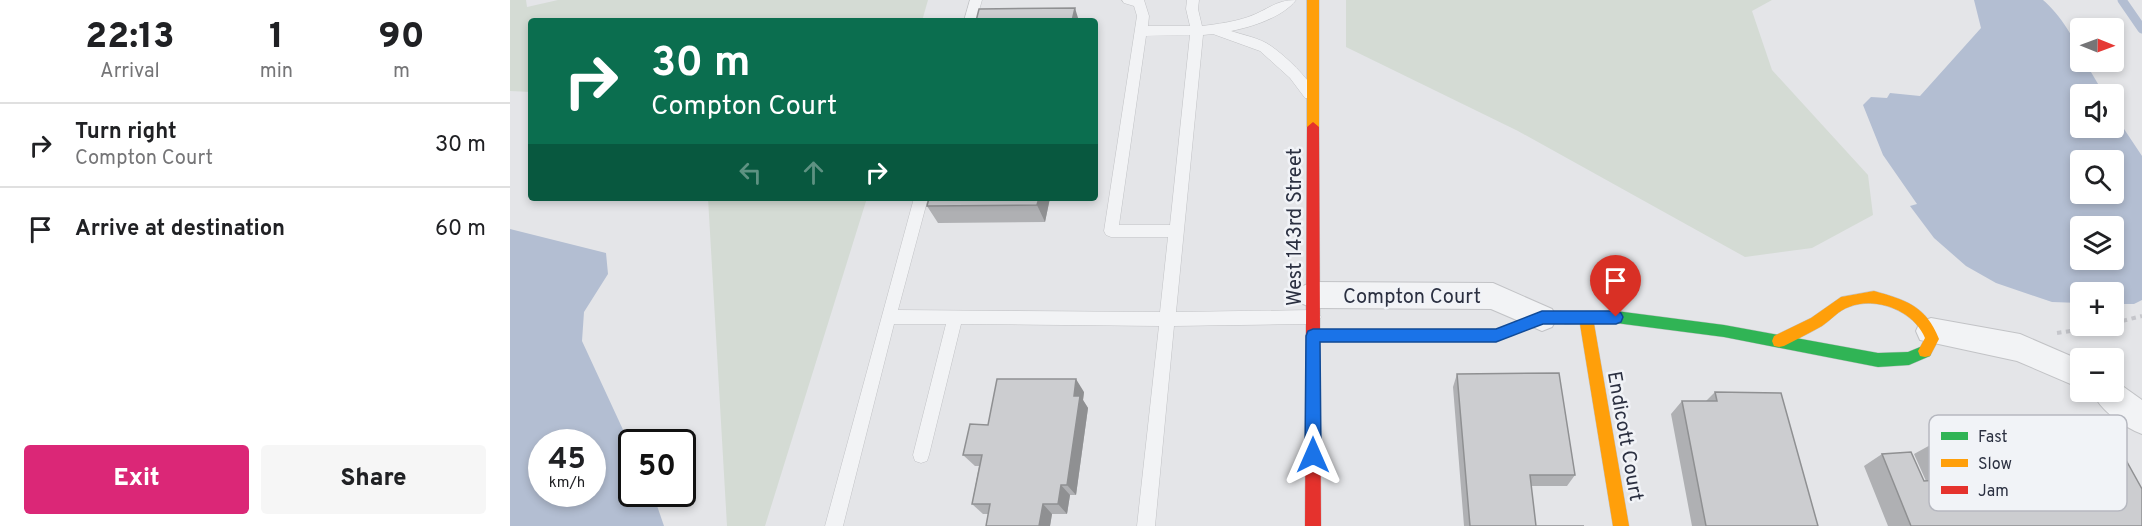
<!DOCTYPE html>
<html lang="en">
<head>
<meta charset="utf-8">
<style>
  :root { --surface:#fff; --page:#f6f6f6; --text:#202124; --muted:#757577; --line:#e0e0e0; --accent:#db2777 }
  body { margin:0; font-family:Overpass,sans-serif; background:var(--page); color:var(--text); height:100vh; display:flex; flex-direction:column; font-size:22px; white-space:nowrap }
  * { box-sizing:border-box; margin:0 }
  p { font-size:20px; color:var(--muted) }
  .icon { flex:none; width:33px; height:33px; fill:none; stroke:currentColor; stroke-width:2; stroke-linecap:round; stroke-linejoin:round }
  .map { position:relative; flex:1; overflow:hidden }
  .side { display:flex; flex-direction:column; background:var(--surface); width:510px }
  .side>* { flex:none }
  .guide { position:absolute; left:18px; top:18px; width:570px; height:183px; border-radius:6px; box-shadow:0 3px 9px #0003; background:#0b6e4f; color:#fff; overflow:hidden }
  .needle { width:39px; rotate:91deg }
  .buttons { position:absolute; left:1560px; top:18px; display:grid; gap:12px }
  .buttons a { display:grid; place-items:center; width:54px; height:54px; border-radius:6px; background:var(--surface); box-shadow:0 3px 9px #0003; font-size:30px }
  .speed { position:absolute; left:18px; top:429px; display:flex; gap:12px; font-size:30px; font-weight:700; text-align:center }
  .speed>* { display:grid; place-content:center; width:78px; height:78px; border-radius:50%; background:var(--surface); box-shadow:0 3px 9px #0003; line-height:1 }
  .speed small { font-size:15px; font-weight:400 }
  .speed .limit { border:3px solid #111; border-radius:9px; background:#fff; color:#111 }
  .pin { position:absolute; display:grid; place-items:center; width:51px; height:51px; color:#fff; margin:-62px -26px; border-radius:50% 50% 50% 0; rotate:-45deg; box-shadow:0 0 6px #0007 }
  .pin .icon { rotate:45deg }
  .me { position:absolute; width:66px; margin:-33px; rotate:0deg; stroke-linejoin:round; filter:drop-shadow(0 0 4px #0008) }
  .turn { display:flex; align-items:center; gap:21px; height:126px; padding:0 24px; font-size:27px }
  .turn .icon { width:78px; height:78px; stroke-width:2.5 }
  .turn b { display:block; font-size:42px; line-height:51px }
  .lanes { display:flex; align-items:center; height:57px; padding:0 24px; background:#0003; justify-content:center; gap:30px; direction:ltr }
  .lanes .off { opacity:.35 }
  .eta { display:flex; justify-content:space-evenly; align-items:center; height:102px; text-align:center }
  .eta b { font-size:36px; font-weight:800; line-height:42px }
  .cta { display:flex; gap:12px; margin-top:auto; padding:12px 24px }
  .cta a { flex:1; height:69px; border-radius:6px; background:var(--accent); color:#fff; font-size:24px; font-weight:800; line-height:69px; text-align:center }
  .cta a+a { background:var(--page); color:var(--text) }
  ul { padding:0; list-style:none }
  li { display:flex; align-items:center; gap:18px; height:84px; padding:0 24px; border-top:2px solid var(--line) }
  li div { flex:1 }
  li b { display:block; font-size:22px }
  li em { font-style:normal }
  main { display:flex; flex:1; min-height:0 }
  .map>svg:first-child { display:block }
  .green { fill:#d4dbd4 }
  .water { fill:#b3bed2; fill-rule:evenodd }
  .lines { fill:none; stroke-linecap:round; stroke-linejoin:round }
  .stream { stroke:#b3bed2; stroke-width:9 }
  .lane-casing { stroke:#c2c3c6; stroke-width:1 }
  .street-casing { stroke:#c2c3c6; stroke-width:2 }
  .fast-casing { stroke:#c2c3c6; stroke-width:1 }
  .slow-casing { stroke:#c2c3c6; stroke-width:1 }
  .jam-casing { stroke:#c2c3c6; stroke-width:1 }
  .path { stroke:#c5c6cb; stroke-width:4; stroke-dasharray:4.5 4.5; stroke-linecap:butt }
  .lane { fill:#f2f3f5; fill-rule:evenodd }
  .street { fill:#f2f3f5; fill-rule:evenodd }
  .fast { fill:#30b455; fill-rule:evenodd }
  .slow { fill:#ff9f0a; fill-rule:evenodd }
  .jam { fill:#e5322d; fill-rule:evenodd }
  .wall { fill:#afb0b3 }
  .shaded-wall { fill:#8f9092 }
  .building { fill:#cccdd0; stroke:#8f9092; stroke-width:1.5 }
  .route { fill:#1a73e8; stroke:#114b97; stroke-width:1.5 }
  .labels { text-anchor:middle; stroke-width:5; stroke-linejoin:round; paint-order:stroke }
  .street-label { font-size:20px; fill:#2b3041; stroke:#f1f3f7 }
  .key { fill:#f1f3f7; stroke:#b6b8c0; stroke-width:1.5 }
  .key-label { font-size:16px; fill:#2b3041 }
</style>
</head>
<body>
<main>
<section class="side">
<div class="eta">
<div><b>22:13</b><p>Arrival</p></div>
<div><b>1</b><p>min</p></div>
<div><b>90</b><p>m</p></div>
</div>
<ul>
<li><svg class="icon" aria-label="right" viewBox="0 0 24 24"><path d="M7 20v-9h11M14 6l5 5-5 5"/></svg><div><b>Turn right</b><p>Compton Court</p></div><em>30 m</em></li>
<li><svg class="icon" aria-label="arrive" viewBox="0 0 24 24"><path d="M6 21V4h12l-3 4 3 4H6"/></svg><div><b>Arrive at destination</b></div><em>60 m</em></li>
</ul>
<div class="cta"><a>Exit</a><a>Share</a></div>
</section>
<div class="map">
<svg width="1632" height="526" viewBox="0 0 1632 526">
  <rect width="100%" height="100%" fill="#e4e5e8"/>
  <path class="green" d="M 0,0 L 16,0 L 17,7 L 48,0 L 418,0 L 412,21 L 21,21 L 21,92 L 0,91 Z
    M 836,0 L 1262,0 L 1242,11 L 1262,70 L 1358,175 L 1363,215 L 1302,248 L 1235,257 L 1008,131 L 836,47 Z
    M 198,198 L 357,198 L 255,526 L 217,526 Z"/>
  <path class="water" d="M 1464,0 L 1533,0 C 1548,13 1570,42 1570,62 L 1575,62 L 1594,94 L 1570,94 L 1570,128 L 1604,128 L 1604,114 L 1632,156 L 1632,300 L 1624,304 L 1604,304 L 1604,292 L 1570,292 L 1570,303 L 1542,302 L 1486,283 L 1456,266 L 1424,238 L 1400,206 L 1407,204 L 1373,155 L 1353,105 L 1361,97 L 1377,98 L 1380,93 L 1410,96 L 1471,28 ZM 1570,160 L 1604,160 L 1604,194 L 1570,194 ZM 1570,226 L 1604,226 L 1604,260 L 1570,260 Z
    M 0,229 L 96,253 L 98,274 L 74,312 L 72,341 L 121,447 L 122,494 L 143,494 L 154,526 L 0,526 ZM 32,442 L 82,442 L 82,494 L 32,494 Z"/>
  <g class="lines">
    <path class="stream" d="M 1612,0 L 1632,29"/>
    <defs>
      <path id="lane" d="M 460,0 L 472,0 L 466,21 L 454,21 Z
        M 612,0 L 634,0 L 639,16 L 638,26 L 680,26 L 676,9 L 677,0 L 689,0 L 688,9 L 692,26 C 708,24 723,22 738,17 C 758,10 765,0 786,0 C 773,17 742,27 721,31 C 733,35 750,38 761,46 C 778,58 796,76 807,94 L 805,98 L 795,98 L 780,78 L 750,51 L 703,34 L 693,35 L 666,312 L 803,310 L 808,312 L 811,317 L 808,322 L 803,324 L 664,326 L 645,526 L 627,526 L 649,326 L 451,324 L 419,455 L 417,461 L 411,463 L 405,461 L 403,455 L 436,324 L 384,324 L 333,526 L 315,526 L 404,198 L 418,198 L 388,310 L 650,312 L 658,237 L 601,237 L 596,235 L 594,231 L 627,16 L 624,6 L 614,3 ZM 680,35 L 660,225 L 609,225 L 636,36 Z"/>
      <path id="street" d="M 803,282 L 983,283 L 1042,309 L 1047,318 L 1042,327 L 1032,331 L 981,309 L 803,308 L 793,304 L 788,295 L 793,286 Z
        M 1421,318 L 1510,334 L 1570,360 L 1570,388 L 1507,361 L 1410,340 L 1406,331 L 1410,322 Z
        M 1604,380 L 1632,400 L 1632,434 C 1614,427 1589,410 1583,392 L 1604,392 Z"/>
      <path id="fast" d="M 1106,311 L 1214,325 L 1368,353 L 1398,352 L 1415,345 L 1420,346 L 1422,351 L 1420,356 L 1399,365 L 1368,367 L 1214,337 L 1106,323 L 1055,324 L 1050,322 L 1048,318 L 1050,314 L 1055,312 Z"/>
      <path id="slow" d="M 797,0 L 809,0 L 809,127 L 803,132 L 797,127 Z
        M 1364,291 C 1396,300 1416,306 1429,339 L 1420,356 L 1415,357 L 1410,356 L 1408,351 L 1415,338 C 1404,311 1366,296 1339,307 C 1329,310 1321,320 1312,326 C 1300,333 1287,339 1274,346 L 1269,347 L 1264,346 L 1262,341 L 1264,336 L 1301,318 L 1331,297 Z
        M 1076,312 L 1081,314 L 1083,318 L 1119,526 L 1103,526 L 1069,318 L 1071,314 Z"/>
      <path id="jam" d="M 803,122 L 809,127 L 810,330 L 986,329 L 1032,312 L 1060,314 L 1062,318 L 1060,322 L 1032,324 L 986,341 L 810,342 L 811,526 L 795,526 L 797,127 Z"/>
    </defs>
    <use href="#lane" class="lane-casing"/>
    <use href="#street" class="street-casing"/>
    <use href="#fast" class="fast-casing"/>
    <use href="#slow" class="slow-casing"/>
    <use href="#jam" class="jam-casing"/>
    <path class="path" d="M 1604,323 L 1632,316
      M 1547,333 L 1594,326"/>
    <use href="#lane" class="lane"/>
    <use href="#street" class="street"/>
    <use href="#fast" class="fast"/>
    <use href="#slow" class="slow"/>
    <use href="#jam" class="jam"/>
  </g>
  <path class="wall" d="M 419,198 L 540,198 L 535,222 L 428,223 L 417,206 Z
    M 947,374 L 1065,475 L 1057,486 L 1021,486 L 1026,526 L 1074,526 L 954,526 L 943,387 Z
    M 574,392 L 573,400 L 578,408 L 566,495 L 560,495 L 557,514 L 542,514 L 540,526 L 476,526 L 478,514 L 473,514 L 462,504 L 469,466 L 465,466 L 453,455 L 478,425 Z
    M 1205,392 L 1308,526 L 1182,526 L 1161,414 L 1172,401 L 1196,401 Z
    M 1499,432 L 1632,526 L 1378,526 L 1354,466 L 1372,454 L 1414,481 L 1416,481 L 1404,454 L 1424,443 L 1489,437 Z"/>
  <path class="shaded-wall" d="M 565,8 L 569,21 L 562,21 Z
    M 529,198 L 540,198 L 535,222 L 527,205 Z
    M 566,379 L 574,392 L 573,400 L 578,408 L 566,495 L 557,485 L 564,396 Z
    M 551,485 L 560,495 L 557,514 L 548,504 Z
    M 533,504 L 542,514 L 540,526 L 529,526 Z"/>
  <path class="building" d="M 565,8 L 562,21 L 466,21 L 469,9 Z
    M 419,198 L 529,198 L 527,205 L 417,206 Z
    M 1049,373 L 1065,475 L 1020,475 L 1026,526 L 1074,526 L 960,526 L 947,374 Z
    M 487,379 L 566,379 L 564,396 L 570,396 L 557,485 L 551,485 L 548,504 L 533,504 L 529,526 L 476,526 L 480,504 L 462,504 L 472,455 L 453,455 L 460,424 L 478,425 Z
    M 1205,392 L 1271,393 L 1308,526 L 1196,526 L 1172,401 L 1207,401 Z
    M 1596,424 L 1632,489 L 1632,526 L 1401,526 L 1372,454 L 1401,452 L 1414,481 L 1440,479 L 1424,443 L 1501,436 L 1499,432 Z"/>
  <path class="route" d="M 1032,311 L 1106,311 L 1111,313 L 1113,317 L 1111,322 L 1106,324 L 1033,324 L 986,342 L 810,342 L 811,455 L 808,460 L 803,462 L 798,460 L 795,455 L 796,336 L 798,331 L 803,329 L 986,329 Z"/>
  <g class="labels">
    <g class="street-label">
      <text transform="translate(784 227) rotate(-90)" y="7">West 143rd Street</text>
      <text x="902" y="303">Compton Court</text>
      <text transform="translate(1116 436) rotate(80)" y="7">Endicott Court</text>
    </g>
  </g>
  <rect x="1419" y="415" width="198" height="96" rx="9" class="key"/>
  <rect x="1431" y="432" width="27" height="8" fill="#30b455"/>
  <rect x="1431" y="459" width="27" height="8" fill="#ff9f0a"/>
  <rect x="1431" y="486" width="27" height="8" fill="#e5322d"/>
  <g class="key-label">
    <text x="1468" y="442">Fast</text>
    <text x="1468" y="469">Slow</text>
    <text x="1468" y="496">Jam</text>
  </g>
</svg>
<div class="buttons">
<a><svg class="needle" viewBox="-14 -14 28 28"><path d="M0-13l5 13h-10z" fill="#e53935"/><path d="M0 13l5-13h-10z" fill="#757577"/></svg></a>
<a><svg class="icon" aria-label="sound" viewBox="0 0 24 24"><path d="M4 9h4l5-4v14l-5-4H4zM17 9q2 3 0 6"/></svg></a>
<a><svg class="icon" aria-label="search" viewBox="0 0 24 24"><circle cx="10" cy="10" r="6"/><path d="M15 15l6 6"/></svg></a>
<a><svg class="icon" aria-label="layers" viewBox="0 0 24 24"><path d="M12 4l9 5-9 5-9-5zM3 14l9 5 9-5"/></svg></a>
<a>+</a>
<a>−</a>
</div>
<div class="speed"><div>45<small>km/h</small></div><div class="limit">50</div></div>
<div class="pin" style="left:1106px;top:317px;background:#d93025"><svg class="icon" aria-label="arrive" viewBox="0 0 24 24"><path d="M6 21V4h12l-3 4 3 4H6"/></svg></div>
<svg class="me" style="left:803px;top:455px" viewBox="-20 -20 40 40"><path d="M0-17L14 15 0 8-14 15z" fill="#1a73e8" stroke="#fff" stroke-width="4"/></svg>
<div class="guide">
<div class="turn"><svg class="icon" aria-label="right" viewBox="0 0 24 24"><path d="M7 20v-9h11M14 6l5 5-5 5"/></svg><div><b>30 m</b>Compton Court</div></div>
<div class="lanes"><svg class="icon off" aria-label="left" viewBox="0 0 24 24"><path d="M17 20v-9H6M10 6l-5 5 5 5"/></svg><svg class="icon off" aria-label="ahead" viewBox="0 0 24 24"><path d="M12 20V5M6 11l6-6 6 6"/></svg><svg class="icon" aria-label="right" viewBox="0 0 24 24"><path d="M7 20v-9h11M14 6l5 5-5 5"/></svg></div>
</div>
</div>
</main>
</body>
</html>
